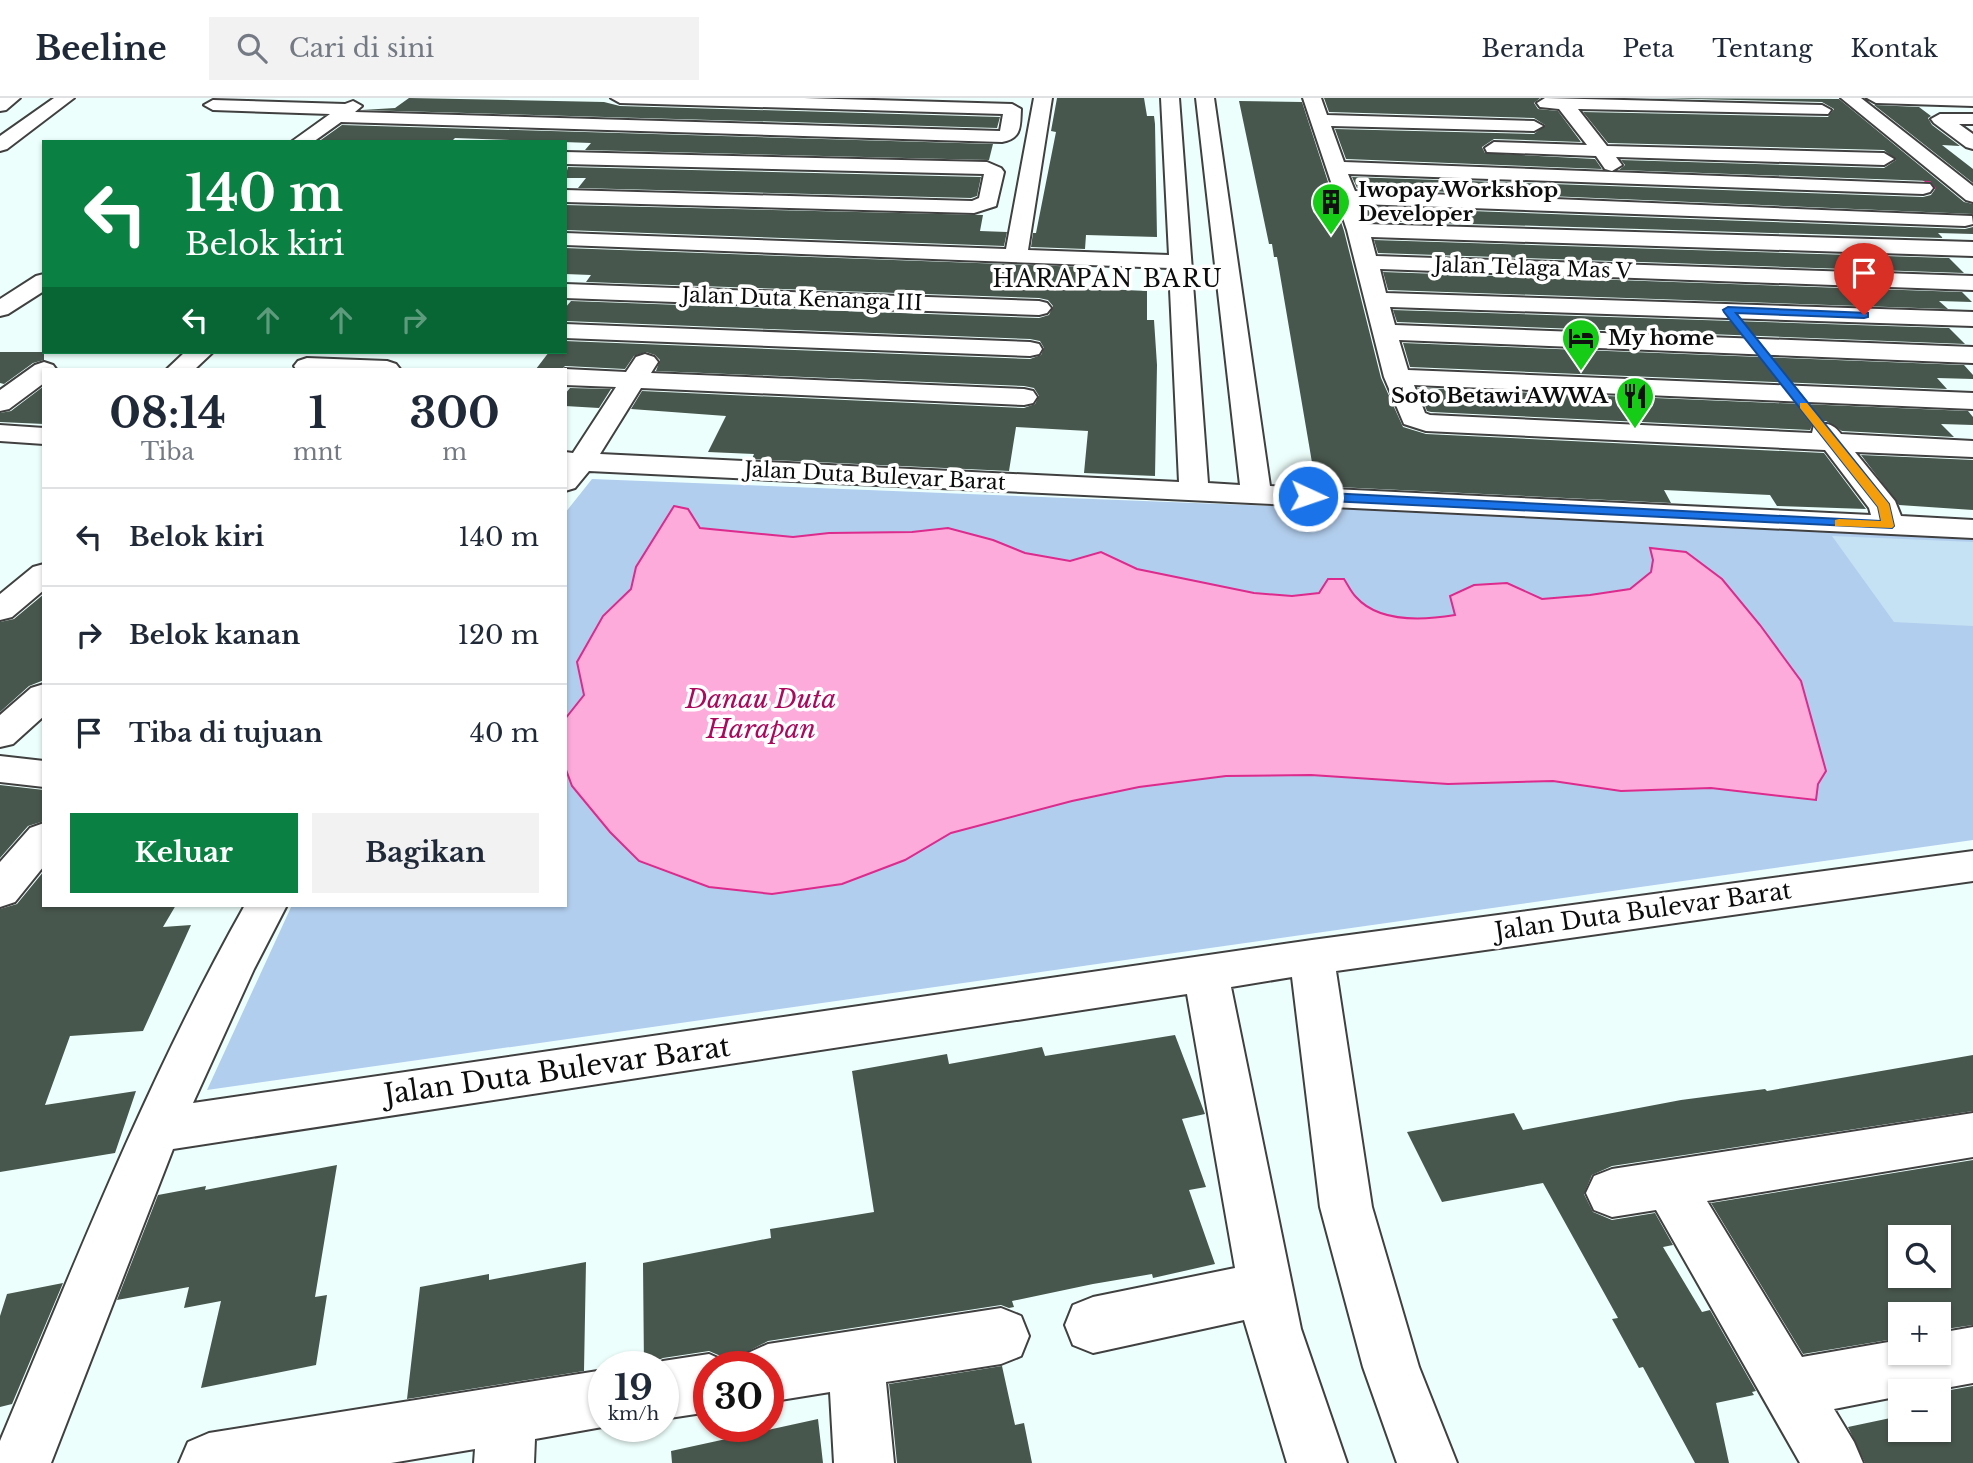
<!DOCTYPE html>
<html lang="id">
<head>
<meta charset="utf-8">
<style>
  :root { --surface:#fff; --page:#f2f2f3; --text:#1f2937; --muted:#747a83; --line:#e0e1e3; --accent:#0b8043 }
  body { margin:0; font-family:"Libre Baskerville",serif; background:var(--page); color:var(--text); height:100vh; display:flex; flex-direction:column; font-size:26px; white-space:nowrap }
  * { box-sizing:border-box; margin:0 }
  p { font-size:23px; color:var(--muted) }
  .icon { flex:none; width:38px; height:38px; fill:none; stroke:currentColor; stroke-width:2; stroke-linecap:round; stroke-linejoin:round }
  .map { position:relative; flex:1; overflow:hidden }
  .side { position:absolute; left:42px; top:270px; width:525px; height:539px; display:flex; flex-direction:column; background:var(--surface); border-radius:0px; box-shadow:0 2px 5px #0004 }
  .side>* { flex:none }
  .guide { position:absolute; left:42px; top:42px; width:525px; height:214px; border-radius:0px; box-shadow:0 2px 5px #0004; background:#0b8043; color:#fff; overflow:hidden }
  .buttons { position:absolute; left:1888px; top:1127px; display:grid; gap:14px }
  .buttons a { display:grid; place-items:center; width:63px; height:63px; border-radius:0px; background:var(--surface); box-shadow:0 2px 5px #0004; font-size:35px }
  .speed { position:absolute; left:588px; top:1253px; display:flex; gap:14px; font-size:35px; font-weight:700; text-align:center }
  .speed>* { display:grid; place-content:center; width:91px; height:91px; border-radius:50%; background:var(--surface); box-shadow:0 2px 5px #0004; line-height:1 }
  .speed small { font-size:18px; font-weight:400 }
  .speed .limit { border:10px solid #d22; background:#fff; color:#111 }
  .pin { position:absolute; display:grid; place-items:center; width:60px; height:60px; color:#fff; margin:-72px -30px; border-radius:50% 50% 50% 0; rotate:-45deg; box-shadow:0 0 7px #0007 }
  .pin .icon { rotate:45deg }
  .me { position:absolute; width:77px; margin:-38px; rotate:93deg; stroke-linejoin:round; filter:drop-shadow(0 0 5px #0008) }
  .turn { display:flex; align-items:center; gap:24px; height:147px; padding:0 28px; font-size:32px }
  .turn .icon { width:91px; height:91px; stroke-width:2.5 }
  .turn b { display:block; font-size:49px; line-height:60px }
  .lanes { display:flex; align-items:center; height:66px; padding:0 28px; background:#0003; justify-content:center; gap:35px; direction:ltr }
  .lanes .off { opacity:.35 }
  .eta { display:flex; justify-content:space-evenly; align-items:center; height:119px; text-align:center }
  .eta b { font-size:42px; font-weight:700; line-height:49px }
  .cta { display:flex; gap:14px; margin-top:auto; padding:14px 28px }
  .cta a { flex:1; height:80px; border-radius:0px; background:var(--accent); color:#fff; font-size:28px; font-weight:700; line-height:80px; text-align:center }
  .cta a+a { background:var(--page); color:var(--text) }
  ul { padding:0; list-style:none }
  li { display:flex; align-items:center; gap:21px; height:98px; padding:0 28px; border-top:2px solid var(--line) }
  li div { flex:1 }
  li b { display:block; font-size:26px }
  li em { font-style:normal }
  header { display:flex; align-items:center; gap:42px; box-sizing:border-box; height:98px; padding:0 35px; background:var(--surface); border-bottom:2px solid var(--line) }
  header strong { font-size:33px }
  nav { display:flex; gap:38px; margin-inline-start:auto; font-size:24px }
  .search { width:490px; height:63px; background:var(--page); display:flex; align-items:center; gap:18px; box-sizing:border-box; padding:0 24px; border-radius:0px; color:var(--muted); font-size:26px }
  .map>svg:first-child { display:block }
  .green { fill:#b2ceee }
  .pitch { fill:#c5e2f4 }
  .water { fill:#fdabda; stroke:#dc2a8d; stroke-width:2 }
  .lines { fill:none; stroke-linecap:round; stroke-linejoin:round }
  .stream { fill:#dc2a8d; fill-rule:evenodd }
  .building { fill:#48574e; fill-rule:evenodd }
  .minor-casing { stroke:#404040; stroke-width:4 }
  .minor { fill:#fff; fill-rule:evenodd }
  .route { fill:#1a73e8; stroke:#114b97; stroke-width:2 }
  .slow { fill:#f59e0b }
  .labels { text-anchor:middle; stroke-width:7; stroke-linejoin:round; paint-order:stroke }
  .far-poi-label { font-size:21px; font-weight:bold; fill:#0d0d0d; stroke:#fff; text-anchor:start }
  .far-street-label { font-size:21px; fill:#0d0d0d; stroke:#fff }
  .far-quarter-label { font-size:23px; letter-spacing:2px; fill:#0d0d0d; stroke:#fff }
  .street-label { font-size:24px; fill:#0d0d0d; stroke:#fff }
  .water-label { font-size:26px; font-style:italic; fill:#ac095d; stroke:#fff }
  .near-street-label { font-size:28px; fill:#0d0d0d; stroke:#fff }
</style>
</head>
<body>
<header>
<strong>Beeline</strong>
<div class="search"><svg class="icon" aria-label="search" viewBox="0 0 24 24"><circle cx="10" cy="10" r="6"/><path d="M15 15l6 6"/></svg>Cari di sini</div>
<nav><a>Beranda</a><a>Peta</a><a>Tentang</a><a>Kontak</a></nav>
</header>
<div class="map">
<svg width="1973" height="1365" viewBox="0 0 1973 1365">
  <rect width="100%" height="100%" fill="#edfffc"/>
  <path class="green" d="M 592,381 L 1973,436 L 1973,742 L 207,992 L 292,807 L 565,807 L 565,415 Z"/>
  <path class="pitch" d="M 1832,438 L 1973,444 L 1973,528 L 1894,524 Z"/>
  <path class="water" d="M 674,408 L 688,411 L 700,430 L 793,439 L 829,435 L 912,434 L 948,430 L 993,442 L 1025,455 L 1070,463 L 1101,454 L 1137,471 L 1254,495 L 1292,498 L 1319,495 L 1328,481 L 1344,481 C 1348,487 1351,494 1356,499 C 1379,525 1425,522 1455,517 L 1450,498 L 1474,487 L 1507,485 L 1542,501 L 1590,497 L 1630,491 L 1651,474 L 1653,462 L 1650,450 L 1686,454 L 1722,481 L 1760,527 L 1801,583 L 1826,673 L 1818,686 L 1816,702 L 1711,690 L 1621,693 L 1553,683 L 1448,686 L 1311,677 L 1226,678 L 1139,689 L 1072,703 L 951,735 L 905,762 L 842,786 L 772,796 L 709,789 L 639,763 L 610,734 L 572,688 L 565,669 L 565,621 L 584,597 L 577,564 L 603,518 L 631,491 L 636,469 Z"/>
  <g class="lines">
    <path class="stream" d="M 1914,74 L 1918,74 L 1948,96 L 1943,97 L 1914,76 Z"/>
  </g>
  <path class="building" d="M 409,0 L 604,4 L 620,8 L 1000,19 L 997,30 L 362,12 L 395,10 Z
    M 1057,0 L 1144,0 L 1147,18 L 1154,18 L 1155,26 L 1157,139 L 1086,137 L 1085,151 L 1031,149 L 1033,135 L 1036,135 L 1056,34 L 1051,33 Z
    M 1324,0 L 1540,0 L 1534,5 L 1538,11 L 1558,13 L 1581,44 L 1494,41 L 1482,49 L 1485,55 L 1595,61 L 1602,71 L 1346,61 L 1335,31 L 1534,36 L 1545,27 L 1534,20 L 1329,14 Z
    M 1649,0 L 1839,1 L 1964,104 L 1973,106 L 1973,116 L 1357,90 L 1352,79 L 1923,99 L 1931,97 L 1936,90 L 1930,83 L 1619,72 L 1625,67 L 1621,62 L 1884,70 L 1896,62 L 1884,52 L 1608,45 L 1583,14 L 1828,19 L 1834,11 L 1822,4 Z
    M 1239,3 L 1302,4 L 1344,133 L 1381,280 L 1403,329 L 1426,336 L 1824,355 L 1866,411 L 1777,408 L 1770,397 L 1664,392 L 1671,405 L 1316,388 L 1277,159 L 1274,159 L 1272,146 L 1269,146 Z
    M 1874,7 L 1919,9 L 1931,18 L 1928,20 L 1932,27 L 1960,48 L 1942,47 L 1973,71 L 1973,85 Z
    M 342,27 L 993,46 L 989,62 L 585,52 L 591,45 L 455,40 L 451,44 L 318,44 Z
    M 568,69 L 981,79 L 977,98 L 971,100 L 578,90 L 586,80 L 565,80 Z
    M 565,107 L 983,117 L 980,133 L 1007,134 L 1004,148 L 565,132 Z
    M 1363,109 L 1965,131 L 1973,129 L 1973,136 L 1938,135 L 1943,140 L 1368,123 Z
    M 1374,142 L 1949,160 L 1964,175 L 1378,155 Z
    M 565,150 L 1083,169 L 1081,190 L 1147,193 L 1147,222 L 1154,222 L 1157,267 L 1155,378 L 1084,375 L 1088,333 L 1016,329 L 1009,373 L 752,361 L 754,356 L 708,354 L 726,318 L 631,311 L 642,293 L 1024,310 L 1035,306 L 1039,298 L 1034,290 L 1024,288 L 656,273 L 660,262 L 655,257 L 646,254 L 634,258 L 625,271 L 565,268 L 562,271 L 536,271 L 549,254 L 565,254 L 565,243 L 1030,261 L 1041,257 L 1044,250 L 1040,243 L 1030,241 L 565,223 L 565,210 L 571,203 L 1039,220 L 1049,217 L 1053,208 L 1048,202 L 1039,200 L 586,184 L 591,177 L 565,176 Z
    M 1383,174 L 1962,194 L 1972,204 L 1939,203 L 1948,211 L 1388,192 Z
    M 1393,212 L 1949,230 L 1965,246 L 1397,224 Z
    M 1403,245 L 1964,267 L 1973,277 L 1973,281 L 1937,280 L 1947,291 L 1410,269 Z
    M 0,254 L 44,254 L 44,262 L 33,265 L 4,286 L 0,285 Z
    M 44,288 L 44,326 L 0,324 L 0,315 L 11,313 Z
    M 570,290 L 611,291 L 599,310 L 565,308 L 565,296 Z
    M 1418,290 L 1968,313 L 1973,319 L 1973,327 L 1941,326 L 1954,339 L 1842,333 L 1826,323 L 1814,324 L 1810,332 L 1431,314 L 1427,313 Z
    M 1861,357 L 1973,362 L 1973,412 L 1899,407 Z
    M 44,496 L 44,582 L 29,588 L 0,614 L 0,524 L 14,521 Z
    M 0,687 L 44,692 L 44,723 L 28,728 L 0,760 Z
    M 44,773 L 44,807 L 176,807 L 163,829 L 191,827 L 143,933 L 70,938 L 45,1007 L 136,993 L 115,1055 L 0,1074 L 0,811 L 17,806 Z
    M 1175,937 L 1205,1016 L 1182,1021 L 1206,1089 L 1189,1092 L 1215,1166 L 1153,1180 L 1152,1176 L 1093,1186 L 1012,1203 L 1014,1209 L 1009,1210 L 1001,1207 L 768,1243 L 745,1255 L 723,1259 L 709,1253 L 663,1260 L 644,1269 L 643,1165 L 771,1140 L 770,1131 L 874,1114 L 852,973 L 947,956 L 949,966 L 1042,949 L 1045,958 Z
    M 1973,957 L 1973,1013 L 1612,1068 L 1592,1077 L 1584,1096 L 1593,1114 L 1612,1122 L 1655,1115 L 1673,1147 L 1663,1149 L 1702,1214 L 1710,1212 L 1756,1293 L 1752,1294 L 1754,1297 L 1716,1305 L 1729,1365 L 1695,1365 L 1643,1269 L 1639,1270 L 1612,1221 L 1618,1220 L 1543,1085 L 1442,1104 L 1407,1034 L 1514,1015 L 1523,1032 L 1681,1002 L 1765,991 L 1767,993 Z
    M 1973,1062 L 1973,1227 L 1939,1232 L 1939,1216 L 1900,1216 L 1900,1240 L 1803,1256 L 1711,1105 ZM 1900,1139 L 1939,1139 L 1939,1178 L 1900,1178 Z
    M 337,1067 L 315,1199 L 327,1197 L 316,1267 L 201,1290 L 221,1203 L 184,1210 L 189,1189 L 117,1202 L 158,1097 L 206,1088 L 205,1092 Z
    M 586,1164 L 584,1273 L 407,1301 L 420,1189 L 489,1176 L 489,1182 Z
    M 63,1185 L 12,1306 L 0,1309 L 0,1218 L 7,1196 Z
    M 1002,1268 L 1015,1327 L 1024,1325 L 1032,1365 L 897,1365 L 889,1286 Z
    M 1973,1288 L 1973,1365 L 1865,1365 L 1848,1329 L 1900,1318 L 1900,1332 L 1939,1332 L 1939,1309 L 1944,1308 L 1939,1301 L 1939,1294 Z
    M 818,1321 L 823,1365 L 672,1365 L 671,1353 Z"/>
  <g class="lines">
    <defs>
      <path id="minor" d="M 0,0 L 20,0 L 6,12 L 0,13 Z
        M 54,0 L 74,0 L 7,51 L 0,53 L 0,38 Z
        M 611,0 L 804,0 L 1012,6 L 1021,11 C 1020,29 1022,40 1002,44 L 341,24 L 313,44 L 291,44 L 330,16 L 213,12 L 204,7 L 213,2 L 345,6 L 353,3 L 362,8 L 355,14 L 1000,33 L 1003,16 L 620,5 Z
        M 1034,0 L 1052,0 L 1028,152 L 1169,157 L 1161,0 L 1179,0 L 1208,385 L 1240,387 L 1196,0 L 1214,0 L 1270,388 L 1871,417 L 1869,410 L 1825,352 L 1426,333 L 1404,326 L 1384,279 L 1347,132 L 1303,0 L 1321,0 L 1327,17 L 1534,23 L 1543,28 L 1534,33 L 1331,28 L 1344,64 L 1930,86 L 1933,90 L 1930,94 L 1923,96 L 1348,76 L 1355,93 L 1972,118 L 1973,126 L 1965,128 L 1359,106 L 1366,126 L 1973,144 L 1973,158 L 1371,139 L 1376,158 L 1973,178 L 1973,192 L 1380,171 L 1386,195 L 1973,214 L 1973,228 L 1390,209 L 1395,227 L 1973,249 L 1973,265 L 1399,242 L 1408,272 L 1973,295 L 1973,311 L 1414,287 L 1425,315 L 1430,317 L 1812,335 L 1814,327 C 1827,324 1833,326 1841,336 L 1973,343 L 1973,359 L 1855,354 L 1895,403 L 1901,418 L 1973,422 L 1973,440 L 589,373 L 575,390 L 565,393 L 565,354 L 573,355 L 616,289 L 565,287 L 565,271 L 626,274 L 636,259 L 645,256 L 654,259 L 658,264 L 651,275 L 1024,291 L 1033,293 L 1037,299 L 1033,305 L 1024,307 L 641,290 L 600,356 L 1179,384 L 1169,170 L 565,147 L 565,135 L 1006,151 Z
        M 1545,0 L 1822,7 L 1831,12 L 1828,16 L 1578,11 L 1607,48 L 1884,55 L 1894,61 L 1884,67 L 1616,59 L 1622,67 L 1612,73 L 1605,71 L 1596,58 L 1487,54 L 1485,50 L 1494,44 L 1587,47 L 1559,11 L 1540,9 L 1537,5 Z
        M 1841,0 L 1861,0 L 1973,88 L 1973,104 L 1966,102 Z
        M 1867,0 L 1973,0 L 1973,8 L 1876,5 Z
        M 1940,16 L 1973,16 L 1973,26 L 1959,26 L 1973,36 L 1973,51 L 1966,49 L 1934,25 L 1931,21 Z
        M 565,54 L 987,64 L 1001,70 L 1004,74 L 996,108 L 974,115 L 565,104 L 565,92 L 972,103 L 979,100 L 984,76 L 565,66 Z
        M 44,176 L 44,193 L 8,216 L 0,218 L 0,201 L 36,178 Z
        M 565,186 L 1039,203 L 1047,205 L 1051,210 L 1047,215 L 1039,217 L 565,200 Z
        M 565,226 L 1030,244 L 1039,246 L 1042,251 L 1039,256 L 1030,258 L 565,240 Z
        M 185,254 L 213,254 L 195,271 L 167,271 Z
        M 307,260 L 387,263 L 396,266 L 400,271 L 296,271 L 294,268 L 298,263 Z
        M 44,264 L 53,267 L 56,271 L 44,271 L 44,285 L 9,311 L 0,313 L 0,292 L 35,267 Z
        M 0,327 L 44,330 L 44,346 L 0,343 Z
        M 44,466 L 44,492 L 12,519 L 0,522 L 0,496 L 33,469 Z
        M 44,586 L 44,618 L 13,646 L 0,649 L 0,617 L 31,590 Z
        M 0,658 L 44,663 L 44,689 L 0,684 Z
        M 44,725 L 44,768 L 15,804 L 0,809 L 0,764 L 30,730 Z
        M 1973,753 L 1973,783 L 1336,873 L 1372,1109 L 1419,1269 L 1457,1365 L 1397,1365 L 1363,1269 L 1320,1109 L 1292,879 L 1231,889 L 1301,1231 L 1347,1365 L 1287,1365 L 1244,1222 L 1093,1255 L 1073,1247 L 1065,1227 L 1073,1207 L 1093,1199 L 1235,1170 L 1187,896 L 173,1051 L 51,1365 L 0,1365 L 0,1343 C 76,1162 148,979 245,807 L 287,807 L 254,871 L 193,1005 L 1312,842 Z
        M 1973,1015 L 1973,1059 L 1707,1103 L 1802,1259 L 1900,1242 L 1900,1255 L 1939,1255 L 1939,1235 L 1973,1229 L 1973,1285 L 1929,1293 L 1900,1293 L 1900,1298 L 1834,1311 L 1854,1344 L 1863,1365 L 1800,1365 L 1656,1112 L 1612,1119 L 1594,1112 L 1586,1095 L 1594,1078 L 1612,1071 Z
        M 1001,1210 L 1021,1218 L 1029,1238 L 1021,1258 L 1001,1266 L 886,1284 L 894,1365 L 834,1365 L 830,1294 L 768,1304 L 768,1269 L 742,1269 L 748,1255 L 768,1246 Z
        M 709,1256 L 729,1265 L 731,1269 L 709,1269 L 709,1314 L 663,1321 L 663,1269 L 650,1269 L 663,1263 Z
        M 604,1272 L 604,1328 L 608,1328 L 535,1341 L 534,1365 L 474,1365 L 475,1351 L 391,1365 L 179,1365 L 188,1344 L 209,1335 Z"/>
    </defs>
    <use href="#minor" class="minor-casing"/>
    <use href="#minor" class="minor"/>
  </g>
  <path class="route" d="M 1728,209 L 1868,215 L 1868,219 L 1864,220 L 1736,215 L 1889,406 L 1894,428 L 1892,430 L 1308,402 L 1302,398 L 1308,394 L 1881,423 L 1878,409 L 1724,214 L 1723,212 Z"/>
  <path class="slow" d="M 1800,305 L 1807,305 L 1889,406 L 1894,428 L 1892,430 L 1835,428 L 1835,422 L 1839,421 L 1881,423 L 1878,409 L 1800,310 Z"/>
  <defs>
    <symbol id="building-pin" viewBox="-11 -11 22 30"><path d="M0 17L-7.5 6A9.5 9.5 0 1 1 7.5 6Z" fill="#16cc16" stroke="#fff"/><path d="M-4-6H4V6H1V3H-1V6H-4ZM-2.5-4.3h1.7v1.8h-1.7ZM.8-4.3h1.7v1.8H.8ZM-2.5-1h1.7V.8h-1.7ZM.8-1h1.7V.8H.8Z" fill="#111"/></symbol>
    <symbol id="hotel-pin" viewBox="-11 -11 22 30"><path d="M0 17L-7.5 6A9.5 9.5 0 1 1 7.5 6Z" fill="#16cc16" stroke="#fff"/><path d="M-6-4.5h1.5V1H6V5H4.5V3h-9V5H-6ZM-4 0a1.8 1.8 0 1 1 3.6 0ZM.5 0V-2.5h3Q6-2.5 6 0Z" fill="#111"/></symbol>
    <symbol id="restaurant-pin" viewBox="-11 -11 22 30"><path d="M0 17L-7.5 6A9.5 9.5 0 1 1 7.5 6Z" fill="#16cc16" stroke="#fff"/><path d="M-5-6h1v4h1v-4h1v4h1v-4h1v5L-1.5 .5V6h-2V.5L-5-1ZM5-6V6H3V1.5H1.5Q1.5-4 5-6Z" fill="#111"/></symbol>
  </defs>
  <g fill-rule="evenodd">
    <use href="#building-pin" x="1309" y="82" width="44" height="60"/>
    <use href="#hotel-pin" x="1559" y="218" width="44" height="60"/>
    <use href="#restaurant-pin" x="1613" y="276" width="44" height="60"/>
  </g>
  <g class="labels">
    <g class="far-poi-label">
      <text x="1358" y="99">Iwopay Workshop<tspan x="1358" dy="24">Developer</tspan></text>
      <text x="1608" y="247">My home</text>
      <text x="1608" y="305" text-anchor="end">Soto Betawi AWWA</text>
    </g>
    <g class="far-street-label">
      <text transform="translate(1533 170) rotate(2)" y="7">Jalan Telaga Mas V</text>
      <text transform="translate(802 201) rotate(2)" y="7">Jalan Duta Kenanga III</text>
      <text transform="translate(875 378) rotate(3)" y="7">Jalan Duta Bulevar Barat</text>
    </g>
    <g class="far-quarter-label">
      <text x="1108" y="189">HARAPAN BARU</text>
    </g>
    <g class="street-label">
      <text transform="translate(1643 813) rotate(-8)" y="8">Jalan Duta Bulevar Barat</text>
    </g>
    <g class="water-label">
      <text x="761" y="610">Danau Duta<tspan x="761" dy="30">Harapan</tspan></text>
    </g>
    <g class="near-street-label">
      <text transform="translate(557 972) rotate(-8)" y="10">Jalan Duta Bulevar Barat</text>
    </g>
  </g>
</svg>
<div class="buttons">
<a><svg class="icon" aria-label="search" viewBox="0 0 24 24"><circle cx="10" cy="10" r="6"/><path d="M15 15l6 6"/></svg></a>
<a>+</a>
<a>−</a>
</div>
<div class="speed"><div>19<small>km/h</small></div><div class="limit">30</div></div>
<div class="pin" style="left:1864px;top:217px;background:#d93025"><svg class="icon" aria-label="arrive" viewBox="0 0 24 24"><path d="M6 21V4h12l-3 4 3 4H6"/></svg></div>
<svg class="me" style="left:1308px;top:398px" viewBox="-20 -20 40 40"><circle r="17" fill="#1a73e8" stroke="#fff" stroke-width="3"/><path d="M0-11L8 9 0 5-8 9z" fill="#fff"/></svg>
<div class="guide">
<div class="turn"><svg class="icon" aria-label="left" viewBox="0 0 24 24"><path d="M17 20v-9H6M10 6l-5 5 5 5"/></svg><div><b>140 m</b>Belok kiri</div></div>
<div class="lanes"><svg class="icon" aria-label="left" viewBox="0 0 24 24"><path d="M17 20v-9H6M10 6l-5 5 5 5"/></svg><svg class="icon off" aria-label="ahead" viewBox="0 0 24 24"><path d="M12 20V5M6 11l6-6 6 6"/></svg><svg class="icon off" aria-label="ahead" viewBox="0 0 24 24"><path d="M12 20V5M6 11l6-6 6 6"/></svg><svg class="icon off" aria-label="right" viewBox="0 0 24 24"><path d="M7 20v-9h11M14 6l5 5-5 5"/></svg></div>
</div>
<section class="side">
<div class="eta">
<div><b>08:14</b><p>Tiba</p></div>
<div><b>1</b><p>mnt</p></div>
<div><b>300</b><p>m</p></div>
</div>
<ul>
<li><svg class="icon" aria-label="left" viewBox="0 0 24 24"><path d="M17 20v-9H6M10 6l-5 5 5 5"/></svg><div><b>Belok kiri</b></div><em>140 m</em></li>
<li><svg class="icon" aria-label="right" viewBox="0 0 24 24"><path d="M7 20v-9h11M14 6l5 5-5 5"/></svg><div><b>Belok kanan</b></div><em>120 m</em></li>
<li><svg class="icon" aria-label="arrive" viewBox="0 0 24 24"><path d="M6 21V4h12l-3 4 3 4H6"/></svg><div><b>Tiba di tujuan</b></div><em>40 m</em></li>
</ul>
<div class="cta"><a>Keluar</a><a>Bagikan</a></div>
</section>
</div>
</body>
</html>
